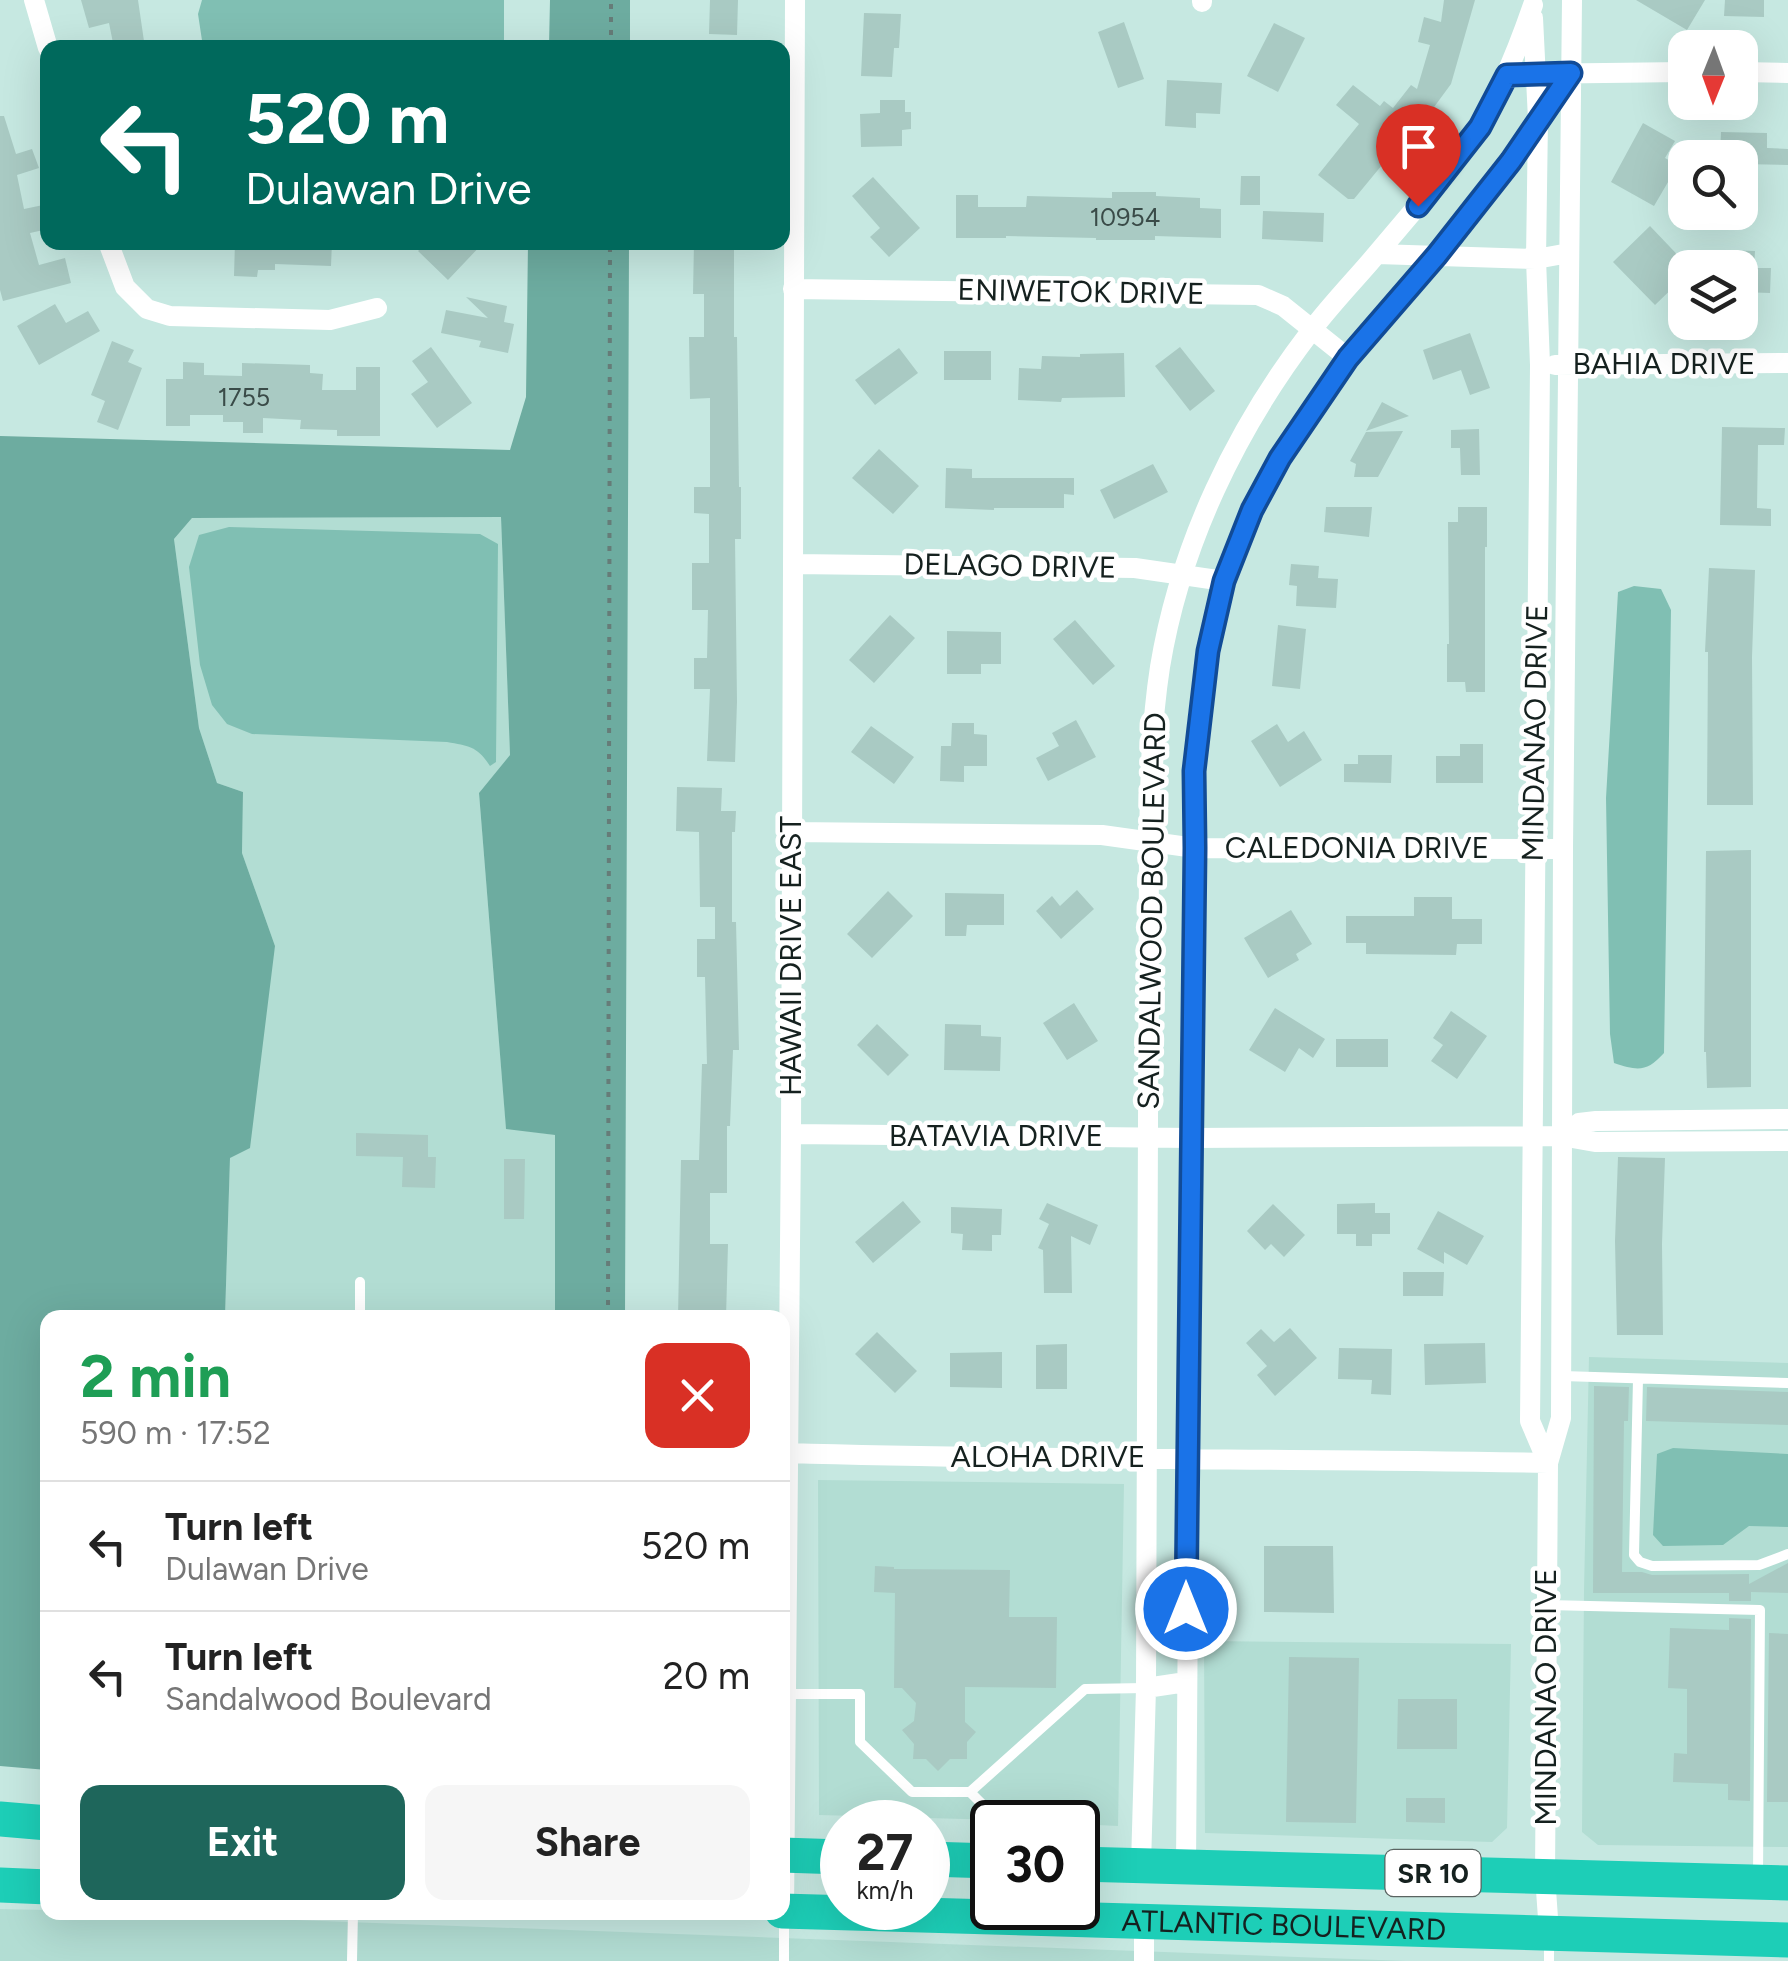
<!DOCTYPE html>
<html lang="en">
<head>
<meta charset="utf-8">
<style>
  :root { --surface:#fff; --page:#f6f6f6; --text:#222; --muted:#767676; --line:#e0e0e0; --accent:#1e665b }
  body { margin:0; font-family:Figtree,sans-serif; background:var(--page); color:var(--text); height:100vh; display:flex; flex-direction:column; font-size:38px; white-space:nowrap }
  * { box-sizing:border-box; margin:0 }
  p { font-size:32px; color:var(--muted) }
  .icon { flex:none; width:55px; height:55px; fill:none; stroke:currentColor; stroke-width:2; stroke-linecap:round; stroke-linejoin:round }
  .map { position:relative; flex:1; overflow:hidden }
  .panel { position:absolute; left:40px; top:1310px; width:750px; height:610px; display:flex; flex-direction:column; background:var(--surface); border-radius:20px; box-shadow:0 10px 40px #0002 }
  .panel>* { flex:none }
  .guide { position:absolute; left:40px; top:40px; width:750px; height:210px; border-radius:20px; box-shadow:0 10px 40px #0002; background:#00695c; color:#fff; overflow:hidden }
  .needle { width:65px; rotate:181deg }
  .buttons { position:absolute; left:1668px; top:30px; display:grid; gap:20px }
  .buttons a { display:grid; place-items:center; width:90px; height:90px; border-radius:20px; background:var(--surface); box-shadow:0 10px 40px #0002; font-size:50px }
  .speed { position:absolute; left:820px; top:1800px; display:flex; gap:20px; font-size:50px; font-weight:700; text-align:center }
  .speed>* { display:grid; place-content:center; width:130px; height:130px; border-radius:50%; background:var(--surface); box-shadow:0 10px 40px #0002; line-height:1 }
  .speed small { font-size:25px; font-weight:400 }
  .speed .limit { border:5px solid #111; border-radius:15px; background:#fff; color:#111 }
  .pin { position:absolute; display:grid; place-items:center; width:85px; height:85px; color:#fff; margin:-102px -42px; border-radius:50% 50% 50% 0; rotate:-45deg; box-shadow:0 0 10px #0007 }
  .pin .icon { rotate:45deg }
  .me { position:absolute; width:110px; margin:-55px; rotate:0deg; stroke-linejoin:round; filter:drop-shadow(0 0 8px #0008) }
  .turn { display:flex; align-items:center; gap:35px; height:210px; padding:0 40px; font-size:45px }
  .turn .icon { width:130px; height:130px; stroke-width:2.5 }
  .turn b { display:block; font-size:70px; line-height:85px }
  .round { display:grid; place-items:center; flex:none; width:105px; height:105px; border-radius:20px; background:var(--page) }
  .headline { display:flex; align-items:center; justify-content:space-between; height:170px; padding:0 40px }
  h1 { font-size:60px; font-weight:700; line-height:75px; color:#1e9e55 }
  .action { display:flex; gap:20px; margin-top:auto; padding:20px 40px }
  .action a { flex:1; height:115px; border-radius:20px; background:var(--accent); color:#fff; font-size:40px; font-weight:700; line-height:115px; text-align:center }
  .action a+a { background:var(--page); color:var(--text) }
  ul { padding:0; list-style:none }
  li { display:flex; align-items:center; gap:30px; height:130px; padding:0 40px; border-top:2px solid var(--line) }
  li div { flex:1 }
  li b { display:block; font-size:38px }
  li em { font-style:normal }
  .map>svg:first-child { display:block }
  .built { fill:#b2ddd3 }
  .forest { fill:#6daca0 }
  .water { fill:#80bfb3 }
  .building { fill:#a9cac3 }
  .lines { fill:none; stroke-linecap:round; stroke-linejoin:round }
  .path { stroke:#667c78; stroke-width:4; stroke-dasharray:5 8; stroke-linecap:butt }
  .lane { stroke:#fff; stroke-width:10 }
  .street { stroke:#fff; stroke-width:20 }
  .highway { stroke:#1dceb7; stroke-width:35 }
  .route-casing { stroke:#114b97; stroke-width:25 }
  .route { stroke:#1a73e8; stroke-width:18 }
  .labels { text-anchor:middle; stroke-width:9; stroke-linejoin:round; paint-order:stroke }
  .number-label { font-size:25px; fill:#3a4b48 }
  .shield { fill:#fff; stroke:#5b6462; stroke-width:2.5 }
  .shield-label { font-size:28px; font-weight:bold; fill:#15211f }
  .street-label { font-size:30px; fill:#15211f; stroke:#fff }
</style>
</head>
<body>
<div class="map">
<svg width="1788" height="1961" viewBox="0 0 1788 1961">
  <rect width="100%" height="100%" fill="#c6e8e1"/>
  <path class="built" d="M 501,517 L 510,755 L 479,793 L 506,1128 L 555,1135 L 555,1317 L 225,1317 L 230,1158 L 275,946 L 242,853 L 243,792 L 217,783 L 199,728 L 174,539 L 192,518 Z
    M 1589,1357 L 1788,1363 L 1788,1847 L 1598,1845 L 1582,1832 L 1584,1591 Z
    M 818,1480 L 1124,1484 L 1118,1826 L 1078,1824 L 1078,1822 L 819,1815 Z
    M 1204,1641 L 1511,1644 L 1507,1828 L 1492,1842 L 1205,1833 Z
    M 0,1909 L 47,1910 L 48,1912 L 106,1913 L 1406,1961 L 0,1961 Z"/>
  <path class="forest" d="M 550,0 L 630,0 L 630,47 L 549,47 Z
    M 528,243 L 629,243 L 625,1317 L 555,1317 L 555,1135 L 506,1129 L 479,793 L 510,755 L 501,517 L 192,518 L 174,539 L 199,728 L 217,783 L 243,792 L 242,853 L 275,946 L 250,1148 L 230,1158 L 225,1317 L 48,1318 L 47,1770 L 0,1766 L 0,436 L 510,450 L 526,397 Z"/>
  <path class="water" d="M 202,0 L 504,0 L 504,47 L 203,47 L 198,14 Z
    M 229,527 L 480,534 L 498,544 L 496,762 L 490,766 C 477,746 469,746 447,742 L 252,734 L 227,724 L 212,705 L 200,665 L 189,567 L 199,535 Z
    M 1634,586 L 1661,589 L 1671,610 L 1664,1053 C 1647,1072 1638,1071 1614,1063 L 1610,1034 L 1606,798 L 1618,592 Z
    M 1673,1448 L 1788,1454 L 1788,1527 L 1749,1526 L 1723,1545 L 1663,1546 L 1653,1535 L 1657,1454 Z"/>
  <path class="building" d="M 81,0 L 138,0 L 145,48 L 114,48 L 109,23 L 89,28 Z
    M 710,0 L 738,0 L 737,35 L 709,34 Z
    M 1444,0 L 1475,0 L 1451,84 L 1401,152 L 1396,148 L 1354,199 L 1348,199 L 1318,175 L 1359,124 L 1336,105 L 1353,85 L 1380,106 L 1384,101 L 1393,108 L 1411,85 L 1417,89 L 1430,45 L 1418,42 L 1424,17 L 1441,22 Z
    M 1636,0 L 1705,0 L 1687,30 Z
    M 1725,0 L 1764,0 L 1764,17 L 1724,16 Z
    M 864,13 L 901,14 L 899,48 L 894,48 L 892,77 L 861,76 Z
    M 1124,22 L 1144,79 L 1118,88 L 1098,32 Z
    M 1274,23 L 1305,38 L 1278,92 L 1247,76 Z
    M 1167,80 L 1222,83 L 1220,114 L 1196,113 L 1196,128 L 1165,126 Z
    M 880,100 L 905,100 L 905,112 L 911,112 L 911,129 L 902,130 L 902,146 L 861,147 L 860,114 L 880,113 Z
    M 0,116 L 4,116 L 16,154 L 32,149 L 39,168 L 17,175 L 24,209 L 48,204 L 48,229 L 30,233 L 39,265 L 65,258 L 71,283 L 3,301 L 0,290 Z
    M 1643,123 L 1675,141 L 1665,158 L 1678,165 L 1654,206 L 1611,182 Z
    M 1721,132 L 1767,133 L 1767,148 L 1788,149 L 1788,165 L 1740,164 L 1740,158 L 1720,158 Z
    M 1241,176 L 1260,176 L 1260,205 L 1240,205 Z
    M 873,177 L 920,228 L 889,257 L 870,237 L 880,228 L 852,196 Z
    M 1112,192 L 1156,192 L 1156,196 L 1200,198 L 1200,208 L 1221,209 L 1221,238 L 1155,236 L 1155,240 L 1096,240 L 1096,238 L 1006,236 L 1006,238 L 956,238 L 956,195 L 978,195 L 978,207 L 1026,207 L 1027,196 L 1112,198 Z
    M 1263,211 L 1324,213 L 1323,242 L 1262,239 Z
    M 1650,226 L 1690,268 L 1685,268 L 1685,276 L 1655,305 L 1613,262 Z
    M 235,242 L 332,242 L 331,266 L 275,264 L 275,270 L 258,270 L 257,277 L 234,276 Z
    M 427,242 L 484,242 L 448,280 L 418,251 Z
    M 694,242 L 734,242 L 734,337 L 737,337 L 739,487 L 741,487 L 741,539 L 735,539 L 737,702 L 735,762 L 707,761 L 710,689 L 694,689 L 694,658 L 707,658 L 708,610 L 692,610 L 692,563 L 709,563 L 709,514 L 694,513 L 694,487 L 710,487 L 710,398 L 690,399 L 689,337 L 704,337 L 704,294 L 693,294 Z
    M 1720,250 L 1755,251 L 1754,268 L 1720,268 Z
    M 1740,268 L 1771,268 L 1770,293 L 1740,292 Z
    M 466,297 L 507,306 L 504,322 L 514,324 L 508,353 L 479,347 L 481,341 L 441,333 L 446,310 L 488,318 Z
    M 55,304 L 66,323 L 88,311 L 100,331 L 39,365 L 17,326 Z
    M 1470,333 L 1490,388 L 1470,395 L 1461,370 L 1433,380 L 1423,350 Z
    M 112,341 L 134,350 L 128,362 L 142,368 L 118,430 L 97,422 L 105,401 L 91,395 Z
    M 431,347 L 472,403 L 437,428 L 411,394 L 428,382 L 412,361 Z
    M 1180,347 L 1215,391 L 1190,411 L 1155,366 Z
    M 899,348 L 918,373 L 875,405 L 855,380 Z
    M 944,351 L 991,351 L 991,380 L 944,380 Z
    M 1124,353 L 1125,397 L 1062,398 L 1061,402 L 1018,400 L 1019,368 L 1041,369 L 1042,356 L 1080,357 L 1080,354 Z
    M 183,362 L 204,363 L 204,375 L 242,376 L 242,363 L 310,365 L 310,373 L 323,374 L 322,390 L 356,390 L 356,367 L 380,367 L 380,436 L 337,436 L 337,430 L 300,429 L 301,420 L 263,418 L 263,433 L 243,433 L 243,422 L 223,422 L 223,415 L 190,415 L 190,426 L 166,426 L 166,379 L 183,379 Z
    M 1382,402 L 1409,416 L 1366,431 Z
    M 1722,427 L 1785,428 L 1784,445 L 1758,445 L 1757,508 L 1771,509 L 1771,526 L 1720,525 Z
    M 1479,429 L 1480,475 L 1461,475 L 1460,448 L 1451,448 L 1451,430 Z
    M 1403,431 L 1378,477 L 1354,477 L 1356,464 L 1350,461 L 1366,432 Z
    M 879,449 L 919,486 L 893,514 L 852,478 Z
    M 1153,464 L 1168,492 L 1114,519 L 1100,490 Z
    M 946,468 L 972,469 L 972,478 L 1074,478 L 1074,495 L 1064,494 L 1064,508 L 994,508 L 994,510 L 945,508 Z
    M 1326,507 L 1372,507 L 1369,537 L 1324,532 Z
    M 1458,507 L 1487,507 L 1487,547 L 1485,547 L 1485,692 L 1466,692 L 1465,682 L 1447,682 L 1447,644 L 1449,644 L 1448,522 L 1458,522 Z
    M 1291,564 L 1319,566 L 1318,578 L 1338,579 L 1336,608 L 1296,606 L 1297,586 L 1289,585 Z
    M 1709,568 L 1755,570 L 1752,657 L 1753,805 L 1707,805 L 1708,652 L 1705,652 Z
    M 890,615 L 915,638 L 874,683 L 849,660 Z
    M 1075,620 L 1115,666 L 1093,685 L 1053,639 Z
    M 1278,625 L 1306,629 L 1300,689 L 1272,686 Z
    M 947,631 L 1001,632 L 1001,664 L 981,664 L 981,674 L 947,674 Z
    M 1076,720 L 1096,757 L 1048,781 L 1036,758 L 1059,746 L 1052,733 Z
    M 952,723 L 974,723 L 974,734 L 987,735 L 987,766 L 964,766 L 964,782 L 940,781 L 941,746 L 951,746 Z
    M 1277,724 L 1288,742 L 1304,731 L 1322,760 L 1280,787 L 1251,741 Z
    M 871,726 L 914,757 L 894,784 L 851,752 Z
    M 1460,744 L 1483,744 L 1483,783 L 1436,783 L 1436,756 L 1460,756 Z
    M 1358,755 L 1392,755 L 1391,783 L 1344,782 L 1344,764 L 1358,764 Z
    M 677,787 L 722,788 L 721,811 L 736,811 L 735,832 L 732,832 L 732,922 L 736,922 L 739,1050 L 733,1050 L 730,1126 L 727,1126 L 727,1193 L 710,1193 L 710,1244 L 728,1244 L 726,1318 L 678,1318 L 681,1160 L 699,1160 L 702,1064 L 707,1064 L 705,977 L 697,977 L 697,939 L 715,939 L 715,907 L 700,907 L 699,832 L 676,831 Z
    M 1751,850 L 1751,1087 L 1707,1088 L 1706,1052 L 1704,1052 L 1706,851 Z
    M 1077,890 L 1094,909 L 1061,939 L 1036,911 L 1052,896 L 1060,906 Z
    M 888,891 L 913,916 L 872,958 L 847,934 Z
    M 945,893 L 1004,894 L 1004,925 L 967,925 L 966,936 L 945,936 Z
    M 1414,897 L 1452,897 L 1452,919 L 1482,919 L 1482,944 L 1457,944 L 1456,955 L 1366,954 L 1366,943 L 1346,943 L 1346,916 L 1414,916 Z
    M 1291,910 L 1312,944 L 1296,954 L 1299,960 L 1268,978 L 1244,938 Z
    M 1074,1003 L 1098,1041 L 1067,1060 L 1043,1023 Z
    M 1275,1008 L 1325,1039 L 1313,1058 L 1299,1048 L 1285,1072 L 1249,1050 Z
    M 1451,1011 L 1487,1036 L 1457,1079 L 1431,1061 L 1443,1045 L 1433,1038 Z
    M 877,1024 L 909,1055 L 888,1076 L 857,1045 Z
    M 945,1024 L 981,1025 L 981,1036 L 1001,1037 L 1000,1071 L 944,1070 Z
    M 1336,1039 L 1388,1039 L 1388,1067 L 1336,1067 Z
    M 356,1133 L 428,1135 L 428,1157 L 436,1157 L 435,1188 L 402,1187 L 403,1157 L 356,1156 Z
    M 1618,1157 L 1665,1158 L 1662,1244 L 1663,1335 L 1617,1335 L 1615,1241 Z
    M 504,1159 L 525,1159 L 524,1219 L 504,1219 Z
    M 903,1201 L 921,1222 L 873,1263 L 855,1242 Z
    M 1047,1203 L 1098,1225 L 1090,1245 L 1071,1236 L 1072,1293 L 1044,1293 L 1043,1250 L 1038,1248 L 1049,1224 L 1039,1219 Z
    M 1375,1203 L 1375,1213 L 1390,1213 L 1390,1234 L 1372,1234 L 1372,1246 L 1356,1246 L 1356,1234 L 1337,1234 L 1337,1204 Z
    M 1273,1204 L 1305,1235 L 1284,1257 L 1271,1244 L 1265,1250 L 1247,1231 Z
    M 951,1207 L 1002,1209 L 1001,1235 L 992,1235 L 992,1251 L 962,1250 L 963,1234 L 951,1233 Z
    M 1438,1211 L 1484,1236 L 1467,1265 L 1444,1252 L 1444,1264 L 1417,1249 Z
    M 1403,1272 L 1444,1272 L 1443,1296 L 1403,1296 Z
    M 1290,1328 L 1317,1358 L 1275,1396 L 1257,1375 L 1267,1366 L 1246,1343 L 1261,1329 L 1274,1342 Z
    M 877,1332 L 917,1371 L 895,1393 L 855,1354 Z
    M 1485,1343 L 1486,1383 L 1425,1385 L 1424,1344 Z
    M 1067,1344 L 1067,1389 L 1036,1389 L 1036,1345 Z
    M 1339,1348 L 1392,1349 L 1391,1395 L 1371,1394 L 1372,1380 L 1338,1379 Z
    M 1002,1352 L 1002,1388 L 950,1387 L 950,1353 Z
    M 1594,1386 L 1629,1387 L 1628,1421 L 1624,1421 L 1622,1572 L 1642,1572 L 1652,1575 L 1749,1574 L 1749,1584 L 1788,1563 L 1788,1593 L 1751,1592 L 1751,1601 L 1729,1601 L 1729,1593 L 1593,1593 Z
    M 1647,1387 L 1788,1392 L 1788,1425 L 1646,1421 Z
    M 1264,1546 L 1333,1546 L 1334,1613 L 1264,1612 Z
    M 875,1566 L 894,1567 L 894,1569 L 1010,1570 L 1009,1617 L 1057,1617 L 1056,1688 L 965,1687 L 965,1722 L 976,1732 L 967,1742 L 967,1759 L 950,1759 L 938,1771 L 926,1759 L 913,1759 L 914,1744 L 902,1730 L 914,1721 L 916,1703 L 902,1688 L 894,1688 L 895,1593 L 874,1592 Z
    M 1729,1618 L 1751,1619 L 1750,1801 L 1728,1800 L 1728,1784 L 1673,1782 L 1674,1753 L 1687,1754 L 1687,1689 L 1668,1688 L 1670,1628 L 1729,1630 Z
    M 1769,1633 L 1788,1634 L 1788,1802 L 1767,1802 Z
    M 1289,1657 L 1359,1658 L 1356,1823 L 1286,1822 Z
    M 1398,1699 L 1457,1699 L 1457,1749 L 1397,1749 Z
    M 1406,1798 L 1445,1798 L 1445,1823 L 1406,1822 Z"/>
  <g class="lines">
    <path class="path" d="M 611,48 L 611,0
      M 608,1318 L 610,242"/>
    <path class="lane" d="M 360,1318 L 360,1282
      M 1562,1376 L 1788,1383
      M 1638,1379 L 1634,1555 L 1640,1562 L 1652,1566 L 1759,1565 L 1788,1554
      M 1547,1605 L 1760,1610 L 1758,1876
      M 786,1694 L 860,1694 L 860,1742 L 912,1792 L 970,1792 L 1085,1689 L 1146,1688
      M 970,1792 L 1000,1822
      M 1549,1938 L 1549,1961
      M 352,1961 L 353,1912
      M 784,1961 L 784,1917"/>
    <path class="street" d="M 34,0 L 48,48
      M 1202,0 L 1202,2
      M 1533,18 L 1538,119 L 1536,259 L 1540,365 L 1530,1421 L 1548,1463
      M 1740,72 L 1788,73
      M 1522,74 L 1685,72
      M 108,242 L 125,287 L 147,309 L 170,316 L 330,320 L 377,308
      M 1377,254 L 1536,259 L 1569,253
      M 793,289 L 1258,295 L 1283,306 L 1348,358
      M 1555,365 L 1788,363
      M 794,564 L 1135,568 L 1224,581
      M 791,832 L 1102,835 L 1195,848 L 1563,849
      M 791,1134 L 1192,1138 L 1561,1136 L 1595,1142 L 1788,1141
      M 1561,1136 L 1579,1123 L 1596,1121 L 1788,1119
      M 788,1453 C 1041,1461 1295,1458 1548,1463
      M 1146,1688 L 1186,1682
      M 1141,1865 L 1146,1688 L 1149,842 C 1150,783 1151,725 1160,667 C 1180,545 1236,429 1311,331 C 1329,307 1351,284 1370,262 C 1400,227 1429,192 1459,157 C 1493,110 1514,60 1533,5
      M 1186,1867 L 1194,771 L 1198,717 L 1208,651 L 1224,581 L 1253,510 L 1280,458 L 1348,358 L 1437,255 L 1511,161 L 1571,73
      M 784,1911 L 791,1134 L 795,0
      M 1549,1932 L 1545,1876 L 1548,1463 L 1561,1418 L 1563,849 L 1572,0
      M 1144,1961 L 1144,1921"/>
    <g class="highway">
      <path d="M 0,1819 L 48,1823"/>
      <path d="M 782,1855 L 842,1857"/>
      <path d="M 928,1859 L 992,1861"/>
      <path d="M 1078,1864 L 1788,1883"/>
      <path d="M 0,1885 L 48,1887"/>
      <path id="s1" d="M 782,1911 L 1788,1940"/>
    </g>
  </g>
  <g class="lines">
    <defs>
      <path id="route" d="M 1186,1609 L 1195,848 L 1194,771 L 1208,651 L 1224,581 L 1252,510 L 1280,458 L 1348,358 L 1437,255 L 1511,161 L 1571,73 L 1507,75 L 1480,127 L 1418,206"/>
    </defs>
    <use href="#route" class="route-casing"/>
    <use href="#route" class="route"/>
  </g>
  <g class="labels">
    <g class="number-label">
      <text x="1125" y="226">10954</text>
      <text x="244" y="406">1755</text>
    </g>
    <rect class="shield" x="1385.5" y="1850" width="95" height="46" rx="8"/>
    <g class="shield-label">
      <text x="1433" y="1883">SR 10</text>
    </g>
    <g class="street-label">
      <text transform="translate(1081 292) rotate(1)" y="10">ENIWETOK DRIVE</text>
      <text x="1664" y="374">BAHIA DRIVE</text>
      <text transform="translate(1010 566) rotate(1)" y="10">DELAGO DRIVE</text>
      <text transform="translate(1535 733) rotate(-89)" y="10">MINDANAO DRIVE</text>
      <text x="1357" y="858">CALEDONIA DRIVE</text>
      <text transform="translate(1152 911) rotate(-89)" y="10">SANDALWOOD BOULEVARD</text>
      <text transform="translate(791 956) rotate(-90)" y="10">HAWAII DRIVE EAST</text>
      <text x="996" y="1146">BATAVIA DRIVE</text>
      <text x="1048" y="1467">ALOHA DRIVE</text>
      <text transform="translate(1546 1697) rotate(-90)" y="10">MINDANAO DRIVE</text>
      <text dy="10" stroke="none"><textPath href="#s1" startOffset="502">ATLANTIC BOULEVARD</textPath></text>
    </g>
  </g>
</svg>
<div class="buttons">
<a><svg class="needle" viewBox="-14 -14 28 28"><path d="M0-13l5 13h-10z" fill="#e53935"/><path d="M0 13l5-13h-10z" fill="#767676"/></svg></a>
<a><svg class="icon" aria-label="search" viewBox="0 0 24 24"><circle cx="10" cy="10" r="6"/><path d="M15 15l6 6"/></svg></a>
<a><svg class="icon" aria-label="layers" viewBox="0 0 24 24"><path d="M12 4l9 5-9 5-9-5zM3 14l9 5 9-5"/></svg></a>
</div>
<div class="speed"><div>27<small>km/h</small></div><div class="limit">30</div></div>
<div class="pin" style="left:1418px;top:206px;background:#d93025"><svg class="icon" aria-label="arrive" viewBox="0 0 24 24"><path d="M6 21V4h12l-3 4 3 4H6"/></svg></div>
<svg class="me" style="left:1186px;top:1609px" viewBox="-20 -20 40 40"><circle r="17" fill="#1a73e8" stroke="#fff" stroke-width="3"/><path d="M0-11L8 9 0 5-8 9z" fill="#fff"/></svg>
<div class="guide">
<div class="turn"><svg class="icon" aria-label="left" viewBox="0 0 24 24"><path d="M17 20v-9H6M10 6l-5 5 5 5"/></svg><div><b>520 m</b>Dulawan Drive</div></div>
</div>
<section class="panel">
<div class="headline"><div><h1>2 min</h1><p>590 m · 17:52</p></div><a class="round" style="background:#d93025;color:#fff"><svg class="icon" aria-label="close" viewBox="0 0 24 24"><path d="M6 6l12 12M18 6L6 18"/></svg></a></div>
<ul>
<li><svg class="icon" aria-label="left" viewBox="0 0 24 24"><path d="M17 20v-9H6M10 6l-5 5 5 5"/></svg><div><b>Turn left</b><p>Dulawan Drive</p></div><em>520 m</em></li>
<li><svg class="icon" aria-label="left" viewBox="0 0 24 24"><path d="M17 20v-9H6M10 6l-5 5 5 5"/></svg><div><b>Turn left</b><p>Sandalwood Boulevard</p></div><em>20 m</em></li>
</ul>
<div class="action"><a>Exit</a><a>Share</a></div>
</section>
</div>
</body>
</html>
